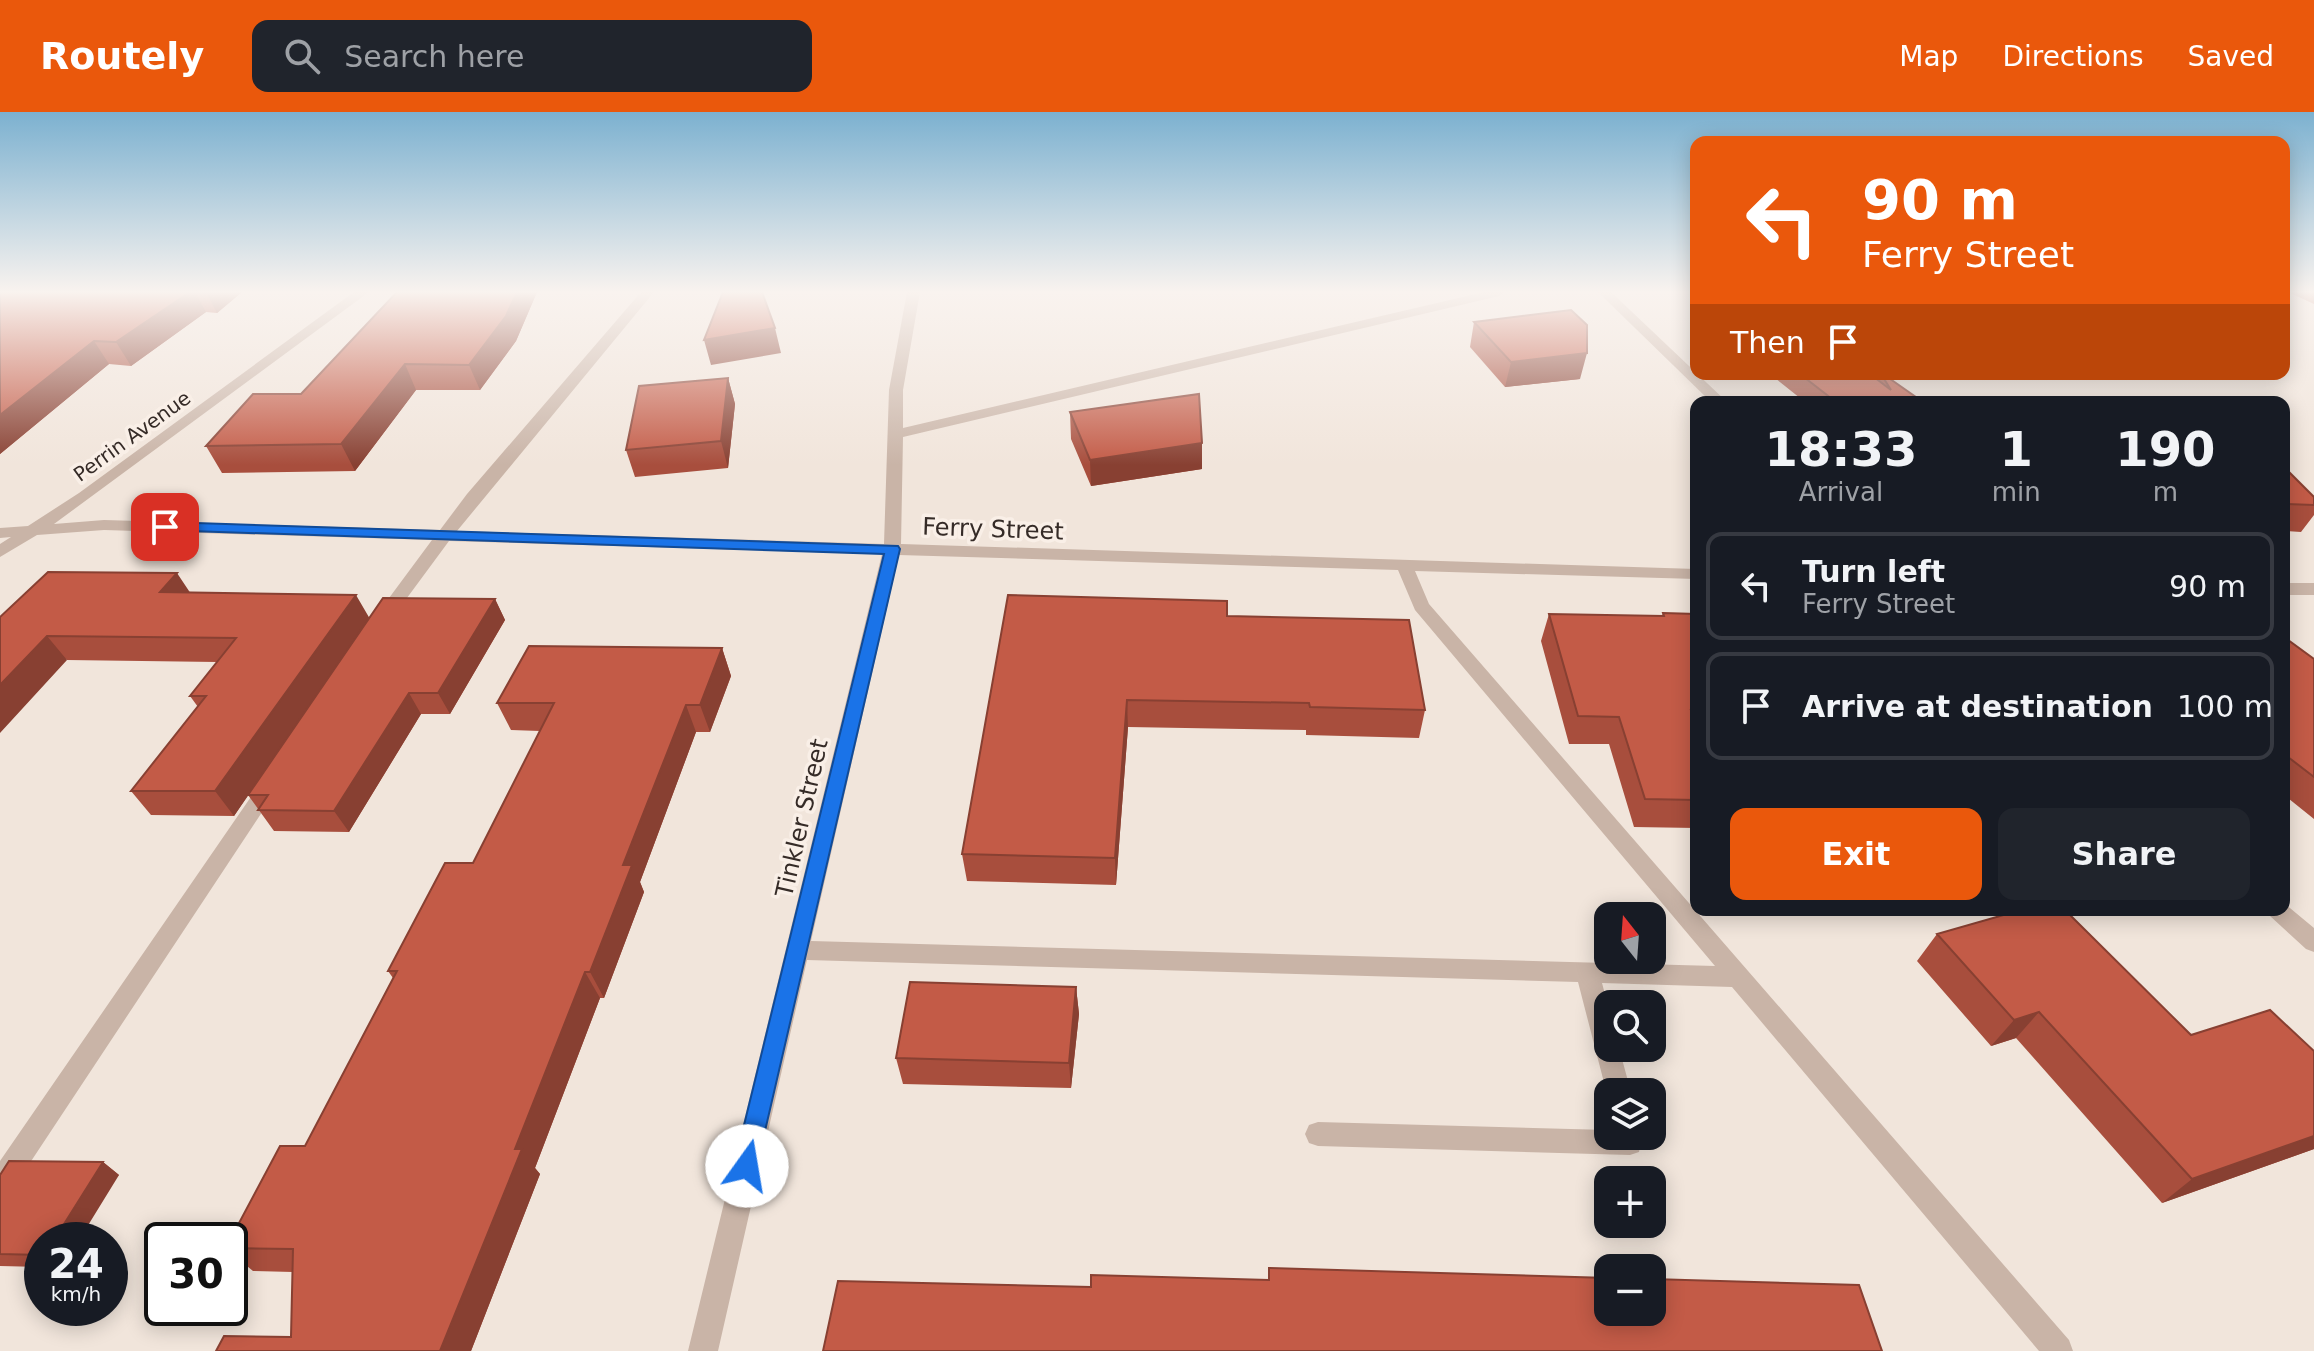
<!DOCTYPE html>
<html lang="en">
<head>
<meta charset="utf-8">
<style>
  :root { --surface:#171b24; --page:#20242c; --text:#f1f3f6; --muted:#9ea1a6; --line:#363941; --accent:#ea580c }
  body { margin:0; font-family:"DejaVu Sans",sans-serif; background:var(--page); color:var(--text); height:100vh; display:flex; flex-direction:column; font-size:30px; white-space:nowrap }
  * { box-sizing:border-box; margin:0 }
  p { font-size:26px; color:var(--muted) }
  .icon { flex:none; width:44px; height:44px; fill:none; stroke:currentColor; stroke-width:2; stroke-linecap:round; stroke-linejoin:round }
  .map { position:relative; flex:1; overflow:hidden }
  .details { position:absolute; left:1690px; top:284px; width:600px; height:520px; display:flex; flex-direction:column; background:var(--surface); border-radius:16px; box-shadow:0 4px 20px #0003 }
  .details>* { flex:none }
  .top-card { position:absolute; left:1690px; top:24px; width:600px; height:244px; border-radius:16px; box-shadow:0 4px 20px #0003; background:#ea580c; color:#fff; overflow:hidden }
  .needle { width:52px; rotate:343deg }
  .controls { position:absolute; left:1594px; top:790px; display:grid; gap:16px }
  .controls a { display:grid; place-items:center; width:72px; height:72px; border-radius:16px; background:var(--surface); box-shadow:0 4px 20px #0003; font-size:40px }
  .speed { position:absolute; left:24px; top:1110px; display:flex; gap:16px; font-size:40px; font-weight:700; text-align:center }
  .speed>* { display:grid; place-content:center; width:104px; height:104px; border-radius:50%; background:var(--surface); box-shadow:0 4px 20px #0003; line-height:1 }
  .speed small { font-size:20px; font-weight:400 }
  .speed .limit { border:4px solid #111; border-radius:12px; background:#fff; color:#111 }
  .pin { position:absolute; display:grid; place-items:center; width:68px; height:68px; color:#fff; margin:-34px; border-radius:16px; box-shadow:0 4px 12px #0006 }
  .me { position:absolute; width:88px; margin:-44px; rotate:13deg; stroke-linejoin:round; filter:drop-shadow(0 0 6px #0008) }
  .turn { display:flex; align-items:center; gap:28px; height:168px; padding:0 40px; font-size:36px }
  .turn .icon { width:104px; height:104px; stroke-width:2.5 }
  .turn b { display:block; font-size:56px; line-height:68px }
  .then { display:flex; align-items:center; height:76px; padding:0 40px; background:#0003; gap:16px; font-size:30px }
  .eta { display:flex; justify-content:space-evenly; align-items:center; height:136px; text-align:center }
  .eta b { font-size:48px; font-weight:700; line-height:56px }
  .primary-button { display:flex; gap:16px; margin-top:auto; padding:16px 40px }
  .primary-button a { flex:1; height:92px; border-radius:16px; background:var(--accent); color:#fff; font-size:32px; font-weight:700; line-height:92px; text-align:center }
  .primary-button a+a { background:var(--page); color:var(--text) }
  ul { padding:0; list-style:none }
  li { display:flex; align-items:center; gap:24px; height:108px; margin:0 16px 12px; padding:0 24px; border:4px solid var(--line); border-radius:16px }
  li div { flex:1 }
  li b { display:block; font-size:30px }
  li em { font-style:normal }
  header { display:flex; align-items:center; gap:48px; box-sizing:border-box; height:112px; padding:0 40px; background:var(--accent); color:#fff }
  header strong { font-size:38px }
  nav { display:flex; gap:44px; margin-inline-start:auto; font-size:28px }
  .search { width:560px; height:72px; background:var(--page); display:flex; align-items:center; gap:20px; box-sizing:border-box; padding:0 28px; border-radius:16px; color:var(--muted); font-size:30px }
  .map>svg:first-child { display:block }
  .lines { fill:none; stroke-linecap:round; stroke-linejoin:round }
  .minor { fill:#c9b4a7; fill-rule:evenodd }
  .wall { fill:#a84e3d }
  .shaded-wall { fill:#884032 }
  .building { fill:#c35b47; stroke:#884032; stroke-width:2 }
  .route { fill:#1a73e8; stroke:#114b97; stroke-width:2 }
  .labels { text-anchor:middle; stroke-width:7; stroke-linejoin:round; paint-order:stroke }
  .far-street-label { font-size:20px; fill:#352b27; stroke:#f9efe7 }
  .street-label { font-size:24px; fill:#352b27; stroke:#f9efe7 }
</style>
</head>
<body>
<header>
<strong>Routely</strong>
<div class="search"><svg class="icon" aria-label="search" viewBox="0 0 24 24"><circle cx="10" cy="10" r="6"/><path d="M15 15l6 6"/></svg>Search here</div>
<nav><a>Map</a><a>Directions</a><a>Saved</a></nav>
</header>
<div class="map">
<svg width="2314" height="1239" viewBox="0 0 2314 1239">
  <rect width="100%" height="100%" fill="#f1e5db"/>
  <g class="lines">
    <path class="minor" d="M 354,180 L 369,180 L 54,412 L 104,408 L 440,418 L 467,382 L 641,180 L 654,180 L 457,419 L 884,432 L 889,278 L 907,180 L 920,180 L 903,278 L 903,316 L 1484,180 L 1505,180 L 1499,184 L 903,325 L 901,432 L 1696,457 L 1696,467 L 1415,459 L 1429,492 L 2069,1228 L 2073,1239 L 2039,1239 L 1732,875 L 1602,871 L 1608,894 L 1608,936 L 1619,936 L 1631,980 L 1608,980 L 1608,986 L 1578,870 L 807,848 L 718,1239 L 688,1239 L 882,442 L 449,429 L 387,513 L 381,515 L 372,509 L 432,428 L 104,418 L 37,423 L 0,445 L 0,432 L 11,425 L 0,426 L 0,416 L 28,414 L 79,381 ZM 899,443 L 1398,458 L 1415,498 L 1715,854 L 811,829 Z
      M 1598,180 L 1611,180 L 1727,290 L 1711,290 Z
      M 2284,471 L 2314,471 L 2314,483 L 2284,483 Z
      M 271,663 L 278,666 L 281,671 L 278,676 L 10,1081 L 0,1085 L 0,1049 L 264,666 Z
      M 2284,791 L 2314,816 L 2314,840 L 2306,837 L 2270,804 L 2267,798 L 2284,798 Z
      M 1318,1010 L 1608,1018 L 1608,1024 L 1642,1024 L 1639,1040 L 1630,1043 L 1318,1034 L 1309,1031 L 1305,1022 L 1309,1013 Z"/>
  </g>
  <path class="wall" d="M 0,180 L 242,180 L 217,201 L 206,200 L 131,254 L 109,252 L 0,342 Z
    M 397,180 L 537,180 L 516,229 L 480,278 L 416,278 L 355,359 L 222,361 L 206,334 L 301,282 Z
    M 2288,180 L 2314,180 L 2314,192 Z
    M 1474,210 L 1580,267 L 1505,275 L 1470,235 Z
    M 1770,262 L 1870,262 L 1876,267 L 1878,262 L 1883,262 L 1923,290 L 1805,290 Z
    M 728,266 L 735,292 L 728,356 L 635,365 L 626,338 Z
    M 1070,300 L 1202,331 L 1202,357 L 1091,374 L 1071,327 Z
    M 2284,355 L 2314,385 L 2314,403 L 2301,420 L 2284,419 Z
    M 190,480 L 369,507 L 495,487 L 505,508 L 450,602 L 421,602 L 349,720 L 274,719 L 248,683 L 234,704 L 151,703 L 131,679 L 198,595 L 190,584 L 217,550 L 67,548 L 0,505 Z
    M 1008,483 L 1227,504 L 1425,598 L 1419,626 L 1306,623 L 1306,618 L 1128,615 L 1116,773 L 967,769 L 962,742 Z
    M 1663,501 L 1696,502 L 1696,716 L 1634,715 L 1609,632 L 1569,632 L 1541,529 L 1549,502 L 1662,504 Z
    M 2284,525 L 2314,547 L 2314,707 L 2284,683 Z
    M 722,536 L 731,564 L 710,620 L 696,620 L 640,770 L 644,780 L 604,886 L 600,886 L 535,1056 L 540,1062 L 471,1239 L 216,1239 L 291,1225 L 293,1160 L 253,1159 L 230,1140 L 230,1128 L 305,1034 L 393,866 L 388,859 L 473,751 L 540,619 L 511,618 L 497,591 Z
    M 1937,822 L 2191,923 L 2314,1037 L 2162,1091 L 2016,926 L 1991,934 L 1917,849 Z
    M 1076,875 L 1079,902 L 1071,976 L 903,972 L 896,946 Z
    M 103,1050 L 119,1063 L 42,1128 L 42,1155 L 0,1154 L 0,1063 Z"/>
  <path class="shaded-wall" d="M 190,180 L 195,180 L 206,200 L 131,254 L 116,230 Z
    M 206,180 L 242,180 L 217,201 Z
    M 517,180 L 537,180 L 516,229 L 480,278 L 469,253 Z
    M 775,216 L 781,241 L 711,253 L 704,228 Z
    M 94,229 L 109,252 L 0,342 L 0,303 Z
    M 1587,241 L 1580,267 L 1505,275 L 1511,250 Z
    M 405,252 L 416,278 L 355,359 L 341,332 Z
    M 728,266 L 735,292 L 728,356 L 721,329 Z
    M 1202,331 L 1202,357 L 1091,374 L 1090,348 Z
    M 177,461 L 193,485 L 160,480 Z
    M 356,483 L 370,507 L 234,704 L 215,679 Z
    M 495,487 L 505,508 L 450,602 L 438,581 Z
    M 47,524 L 67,548 L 0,621 L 0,573 Z
    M 722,536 L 731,564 L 710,620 L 700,593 Z
    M 409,581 L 421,602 L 349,720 L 334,699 Z
    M 1127,588 L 1128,615 L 1116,773 L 1115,746 Z
    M 686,593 L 696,620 L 640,770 L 644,780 L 604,886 L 590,860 L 623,753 Z
    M 585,860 L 600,886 L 535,1056 L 540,1062 L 471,1239 L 440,1239 L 515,1037 Z
    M 1076,875 L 1079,902 L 1071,976 L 1069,951 Z
    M 2039,900 L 2016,926 L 1991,934 L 2014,908 Z
    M 2314,1024 L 2314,1037 L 2162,1091 L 2192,1067 Z
    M 103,1050 L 119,1063 L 79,1128 L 54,1128 Z"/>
  <path class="building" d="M 0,180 L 190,180 L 116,230 L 94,229 L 0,303 Z
    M 397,180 L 517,180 L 506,204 L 469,253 L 405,252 L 341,332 L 206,334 L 253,282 L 301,282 Z
    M 723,180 L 762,180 L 775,216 L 704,228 Z
    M 1571,198 L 1587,213 L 1587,241 L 1511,250 L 1474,210 Z
    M 1800,262 L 1870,262 L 1891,278 L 1881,262 L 1883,262 L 1923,290 L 1836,290 Z
    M 728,266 L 721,329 L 626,338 L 639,274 Z
    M 1199,282 L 1202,331 L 1090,348 L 1070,300 Z
    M 2284,355 L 2314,385 L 2314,393 L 2284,392 Z
    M 48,460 L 177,461 L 160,480 L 356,483 L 215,679 L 131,679 L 206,584 L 190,584 L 236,526 L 47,524 L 0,573 L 0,505 Z
    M 1008,483 L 1227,489 L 1227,504 L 1409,508 L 1425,598 L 1310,595 L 1309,591 L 1127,588 L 1115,746 L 962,742 Z
    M 383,486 L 495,487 L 438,581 L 409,581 L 334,699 L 258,698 L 268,683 L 248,683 Z
    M 1663,501 L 1696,502 L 1696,598 L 1691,598 L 1696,610 L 1696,688 L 1645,687 L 1619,605 L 1578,604 L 1549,502 L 1664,504 Z
    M 2284,525 L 2314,547 L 2314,665 L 2288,645 L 2284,646 Z
    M 529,534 L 722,536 L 700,593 L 686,593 L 623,753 L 632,753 L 590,860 L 585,860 L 515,1037 L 522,1037 L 440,1239 L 216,1239 L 224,1224 L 291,1225 L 293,1137 L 230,1136 L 230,1128 L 280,1034 L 305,1034 L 397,859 L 388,859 L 445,751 L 473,751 L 554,591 L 497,591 Z
    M 2021,798 L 2065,798 L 2191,923 L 2270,898 L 2314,939 L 2314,1024 L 2192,1067 L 2039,900 L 2014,908 L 1937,822 Z
    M 910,870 L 1076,875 L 1069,951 L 896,946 Z
    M 9,1049 L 103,1050 L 54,1128 L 42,1128 L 42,1143 L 0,1142 L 0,1063 Z
    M 1269,1156 L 1608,1166 L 1608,1200 L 1652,1200 L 1652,1167 L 1859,1173 L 1882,1239 L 823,1239 L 838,1169 L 1091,1175 L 1091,1163 L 1269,1168 Z"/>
  <linearGradient id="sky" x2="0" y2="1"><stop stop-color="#7cb1d0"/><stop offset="0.51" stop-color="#f9f3ef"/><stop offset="1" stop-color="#f9f3ef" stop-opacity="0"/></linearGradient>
  <rect width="2314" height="353" fill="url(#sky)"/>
  <path class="route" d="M 165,410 L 898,434 L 900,437 L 755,1062 L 747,1066 L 738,1062 L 734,1054 L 884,442 L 160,418 L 158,415 Z"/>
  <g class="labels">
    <g class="far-street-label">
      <text transform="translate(132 324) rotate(-36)" y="7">Perrin Avenue</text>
    </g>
    <g class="street-label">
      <text transform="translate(993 417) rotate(2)" y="8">Ferry Street</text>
      <text transform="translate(802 706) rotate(-77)" y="8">Tinkler Street</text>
    </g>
  </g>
</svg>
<div class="controls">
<a><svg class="needle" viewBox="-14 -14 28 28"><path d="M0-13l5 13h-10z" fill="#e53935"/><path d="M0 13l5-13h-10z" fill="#9ea1a6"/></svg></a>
<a><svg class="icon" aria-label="search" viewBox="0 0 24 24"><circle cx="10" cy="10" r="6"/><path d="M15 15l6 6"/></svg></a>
<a><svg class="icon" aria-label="layers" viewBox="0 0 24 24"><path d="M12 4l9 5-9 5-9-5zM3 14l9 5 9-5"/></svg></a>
<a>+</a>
<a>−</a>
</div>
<div class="speed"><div>24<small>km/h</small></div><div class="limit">30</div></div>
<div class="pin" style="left:165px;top:415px;background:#d93025"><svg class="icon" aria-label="arrive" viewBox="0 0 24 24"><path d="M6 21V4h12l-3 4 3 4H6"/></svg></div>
<svg class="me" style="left:747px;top:1054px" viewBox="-20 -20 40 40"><circle r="19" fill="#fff"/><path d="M0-13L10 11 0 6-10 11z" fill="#1a73e8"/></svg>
<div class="top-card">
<div class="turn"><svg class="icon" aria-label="left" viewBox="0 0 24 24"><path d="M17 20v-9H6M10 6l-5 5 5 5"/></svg><div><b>90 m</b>Ferry Street</div></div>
<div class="then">Then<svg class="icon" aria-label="arrive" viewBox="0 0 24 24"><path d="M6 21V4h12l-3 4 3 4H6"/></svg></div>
</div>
<section class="details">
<div class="eta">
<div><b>18:33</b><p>Arrival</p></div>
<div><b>1</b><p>min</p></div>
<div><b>190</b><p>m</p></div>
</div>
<ul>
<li><svg class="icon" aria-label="left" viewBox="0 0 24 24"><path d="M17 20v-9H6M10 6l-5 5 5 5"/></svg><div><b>Turn left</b><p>Ferry Street</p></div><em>90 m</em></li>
<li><svg class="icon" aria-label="arrive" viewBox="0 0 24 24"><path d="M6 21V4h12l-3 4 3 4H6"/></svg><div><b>Arrive at destination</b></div><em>100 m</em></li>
</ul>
<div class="primary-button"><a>Exit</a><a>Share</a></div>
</section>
</div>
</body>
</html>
